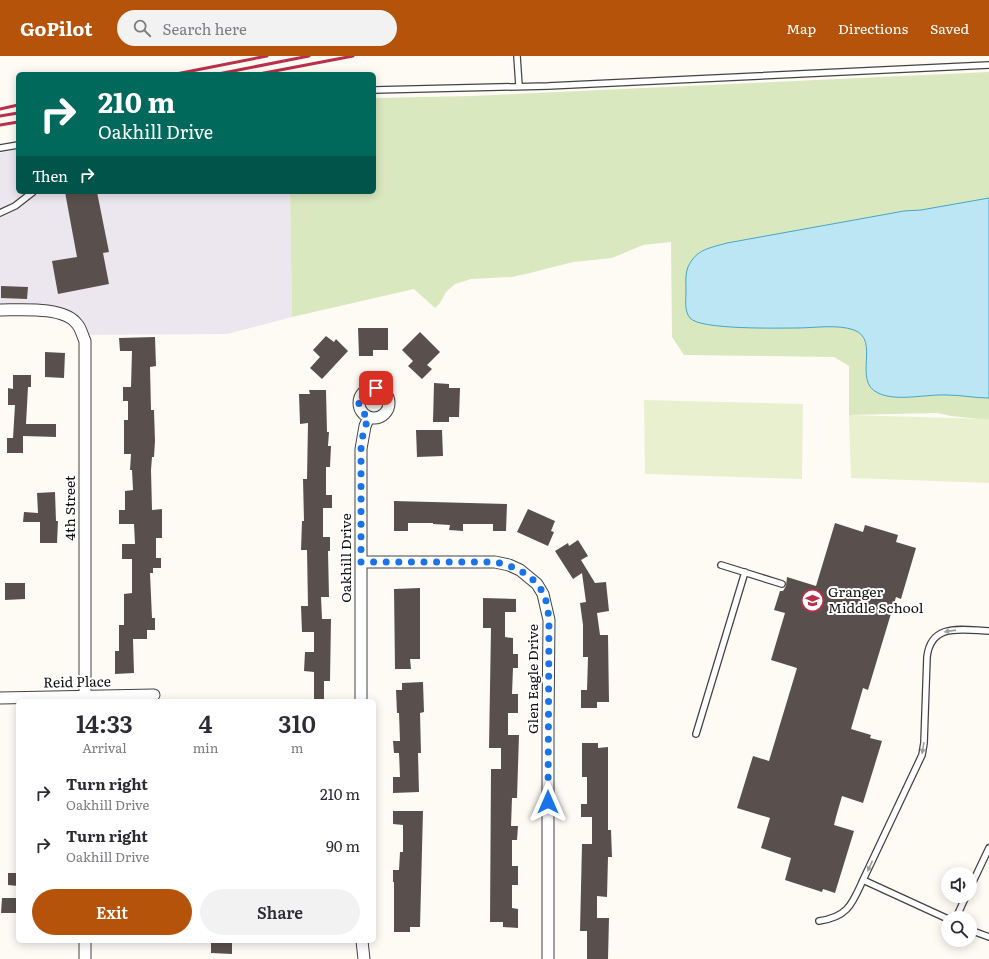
<!DOCTYPE html>
<html lang="en">
<head>
<meta charset="utf-8">
<style>
  :root { --surface:#fff; --page:#f2f2f3; --text:#2b2b33; --muted:#7c7c81; --accent:#b45309 }
  body { margin:0; font-family:Literata,serif; background:var(--page); color:var(--text); height:100vh; display:flex; flex-direction:column; font-size:15px; white-space:nowrap }
  * { box-sizing:border-box; margin:0 }
  p { font-size:13px; color:var(--muted) }
  .icon { flex:none; width:22px; height:22px; fill:none; stroke:currentColor; stroke-width:2; stroke-linecap:round; stroke-linejoin:round }
  .map { position:relative; flex:1; overflow:hidden }
  .sheet { position:absolute; left:16px; top:643px; width:360px; height:244px; display:flex; flex-direction:column; background:var(--surface); border-radius:6px; box-shadow:0 2px 10px #0003 }
  .sheet>* { flex:none }
  .guide { position:absolute; left:16px; top:16px; width:360px; height:122px; border-radius:6px; box-shadow:0 2px 10px #0003; background:#00695c; color:#fff; overflow:hidden }
  .controls { position:absolute; left:941px; top:811px; display:grid; gap:8px }
  .controls a { display:grid; place-items:center; width:36px; height:36px; border-radius:50%; background:var(--surface); box-shadow:0 2px 10px #0003; font-size:20px }
  .pin { position:absolute; display:grid; place-items:center; width:34px; height:34px; color:#fff; margin:-17px; border-radius:8px; box-shadow:0 2px 6px #0006 }
  .me { position:absolute; width:44px; margin:-22px; rotate:0deg; stroke-linejoin:round; filter:drop-shadow(0 0 3px #0008) }
  .turn { display:flex; align-items:center; gap:14px; height:84px; padding:0 16px; font-size:18px }
  .turn .icon { width:52px; height:52px; stroke-width:2.5 }
  .turn b { display:block; font-size:28px; line-height:34px }
  .then { display:flex; align-items:center; height:38px; padding:0 16px; background:#0003; gap:8px; font-size:15px }
  .eta { display:flex; justify-content:space-evenly; align-items:center; height:68px; text-align:center }
  .eta b { font-size:24px; font-weight:600; line-height:28px }
  .button { display:flex; gap:8px; margin-top:auto; padding:8px 16px }
  .button a { flex:1; height:46px; border-radius:24px; background:var(--accent); color:#fff; font-size:16px; font-weight:600; line-height:46px; text-align:center }
  .button a+a { background:var(--page); color:var(--text) }
  ul { padding:0; list-style:none }
  li { display:flex; align-items:center; gap:12px; height:52px; padding:0 16px }
  li div { flex:1 }
  li b { display:block; font-size:15px }
  li em { font-style:normal }
  header { display:flex; align-items:center; gap:24px; box-sizing:border-box; height:56px; padding:0 20px; background:var(--accent); color:#fff }
  header strong { font-size:19px }
  nav { display:flex; gap:22px; margin-inline-start:auto; font-size:14px }
  .search { width:280px; height:36px; background:var(--page); display:flex; align-items:center; gap:10px; box-sizing:border-box; padding:0 14px; border-radius:22px; color:var(--muted); font-size:15px }
  .map>svg:first-child { display:block }
  .industrial { fill:#ece6ee }
  .green { fill:#dae8bf }
  .pitch { fill:#e9f0d0 }
  .water { fill:#bce6f3; stroke:#46a5c7 }
  .building { fill:#59504d }
  .lines { fill:none; stroke-linecap:round; stroke-linejoin:round }
  .service-casing { stroke:#434343; stroke-width:8 }
  .minor-casing { stroke:#434343; stroke-width:13 }
  .service { stroke:#fff; stroke-width:5.5 }
  .minor { stroke:#fff; stroke-width:11 }
  .rail { stroke:#ba2f49; stroke-width:3 }
  .oneway { fill:#9f9f9f }
  .route { stroke:#1a73e8; stroke-width:7; stroke-dasharray:0 12.6 }
  .labels { text-anchor:middle; stroke-width:4; stroke-linejoin:round; paint-order:stroke }
  .street-label { font-size:14px; fill:#101010; stroke:#fff }
  .poi-label { font-size:14px; fill:#101010; stroke:#fff; text-anchor:start }
</style>
</head>
<body>
<header>
<strong>GoPilot</strong>
<div class="search"><svg class="icon" aria-label="search" viewBox="0 0 24 24"><circle cx="10" cy="10" r="6"/><path d="M15 15l6 6"/></svg>Search here</div>
<nav><a>Map</a><a>Directions</a><a>Saved</a></nav>
</header>
<div class="map">
<svg width="989" height="903" viewBox="0 0 989 903">
  <rect width="100%" height="100%" fill="#fefbf5"/>
  <path class="industrial" d="M 18,93 L 18,136 L 290,136 L 292,261 L 227,278 L 80,279 L 61,260 L 0,254 L 0,97 Z"/>
  <path class="green" d="M 989,16 L 989,364 L 951,360 L 937,357 L 849,359 L 849,310 L 834,301 L 684,299 L 672,281 L 671,186 L 643,189 L 612,202 L 573,206 L 530,217 L 512,221 L 471,223 L 455,228 L 446,236 L 440,247 L 435,252 L 414,233 L 292,261 L 290,136 L 374,136 L 374,42 L 472,40 Z"/>
  <path class="pitch" d="M 644,344 L 803,348 L 802,423 L 645,418 Z
    M 849,359 L 989,363 L 989,427 L 851,422 Z"/>
  <path class="water" d="M 989,142 L 989,342 C 975,342 961,339 947,339 C 926,338 896,346 878,337 C 852,325 881,284 854,274 C 837,268 815,272 797,272 C 778,272 700,274 690,262 C 684,255 686,243 686,235 C 686,227 685,219 688,211 C 696,193 710,192 727,187 L 904,155 L 921,154 Z"/>
  <path class="building" d="M 65,136 L 97,136 L 109,196 L 103,197 L 109,228 L 58,238 L 52,205 L 77,201 Z
    M 1,230 L 28,231 L 27,243 L 1,242 Z
    M 358,272 L 388,272 L 388,294 L 373,294 L 373,300 L 359,300 Z
    M 420,276 L 440,296 L 427,309 L 432,313 L 422,323 L 408,310 L 413,305 L 402,294 Z
    M 326,280 L 334,286 L 336,283 L 348,295 L 322,323 L 310,312 L 320,301 L 313,294 Z
    M 155,281 L 156,310 L 150,311 L 151,354 L 154,354 L 155,385 L 154,401 L 152,401 L 151,414 L 152,454 L 162,453 L 162,482 L 156,482 L 156,502 L 161,502 L 161,512 L 153,512 L 153,517 L 150,517 L 152,562 L 155,562 L 155,574 L 147,574 L 147,583 L 133,583 L 134,617 L 115,618 L 115,595 L 119,595 L 119,569 L 124,569 L 124,538 L 132,537 L 132,503 L 122,503 L 122,488 L 135,488 L 134,468 L 119,468 L 119,454 L 125,454 L 125,435 L 133,434 L 132,414 L 130,414 L 131,398 L 124,398 L 124,364 L 128,364 L 128,345 L 123,345 L 123,331 L 131,331 L 132,295 L 120,295 L 119,282 Z
    M 45,296 L 65,297 L 64,322 L 45,321 Z
    M 13,319 L 31,319 L 31,331 L 28,331 L 26,368 L 56,368 L 56,381 L 23,380 L 23,397 L 7,397 L 7,382 L 13,382 L 15,349 L 8,349 L 8,332 L 13,333 Z
    M 434,327 L 449,328 L 449,332 L 460,332 L 459,361 L 449,361 L 449,366 L 433,366 Z
    M 309,334 L 326,334 L 327,376 L 329,376 L 328,390 L 331,390 L 330,411 L 326,411 L 326,439 L 332,439 L 332,452 L 323,452 L 323,481 L 330,481 L 330,495 L 328,495 L 329,541 L 321,541 L 322,563 L 331,563 L 330,625 L 324,625 L 324,645 L 314,645 L 314,616 L 304,615 L 305,596 L 314,596 L 314,576 L 302,576 L 301,550 L 308,550 L 307,494 L 301,494 L 302,465 L 304,465 L 303,423 L 307,423 L 308,367 L 300,368 L 299,338 L 310,338 Z
    M 416,374 L 442,374 L 443,400 L 417,401 Z
    M 55,436 L 56,465 L 58,465 L 57,487 L 40,487 L 40,466 L 23,466 L 24,456 L 38,457 L 37,437 Z
    M 394,445 L 507,448 L 506,475 L 493,475 L 493,468 L 463,468 L 463,475 L 449,474 L 450,469 L 433,468 L 433,467 L 408,467 L 408,475 L 394,475 Z
    M 528,453 L 555,465 L 551,475 L 554,476 L 548,490 L 517,476 Z
    M 835,467 L 863,476 L 865,469 L 898,479 L 896,486 L 916,492 L 901,543 L 896,541 L 868,634 L 863,632 L 851,673 L 871,679 L 870,682 L 882,685 L 863,747 L 842,740 L 836,761 L 834,769 L 854,775 L 835,837 L 823,833 L 822,836 L 785,824 L 791,802 L 761,792 L 770,762 L 737,752 L 753,700 L 769,705 L 797,612 L 771,604 L 785,557 L 774,554 L 780,535 L 783,535 L 786,530 L 787,521 L 816,530 Z
    M 578,484 L 588,500 L 581,504 L 595,527 L 606,526 L 609,555 L 597,557 L 600,579 L 608,579 L 609,646 L 597,646 L 597,652 L 581,652 L 581,634 L 587,634 L 588,601 L 583,601 L 583,569 L 580,547 L 586,546 L 582,517 L 573,523 L 555,495 L 568,487 L 569,490 Z
    M 5,527 L 25,527 L 25,543 L 5,544 Z
    M 420,532 L 420,603 L 410,603 L 411,613 L 395,613 L 394,533 Z
    M 483,542 L 516,543 L 516,556 L 505,556 L 505,581 L 513,582 L 513,598 L 518,598 L 518,612 L 513,612 L 512,638 L 518,638 L 518,657 L 508,657 L 508,679 L 519,679 L 517,742 L 512,742 L 511,770 L 518,770 L 517,784 L 512,784 L 512,810 L 518,810 L 518,829 L 512,829 L 512,852 L 518,853 L 518,872 L 503,871 L 503,866 L 490,866 L 491,713 L 501,713 L 501,692 L 489,692 L 491,572 L 483,572 Z
    M 423,626 L 424,656 L 420,657 L 421,697 L 418,697 L 419,736 L 393,737 L 393,721 L 400,721 L 399,697 L 394,697 L 393,685 L 400,685 L 399,657 L 397,657 L 396,634 L 402,634 L 402,627 Z
    M 582,687 L 598,687 L 598,692 L 608,691 L 608,774 L 611,774 L 612,801 L 608,801 L 607,841 L 597,840 L 597,862 L 609,862 L 608,903 L 587,903 L 587,875 L 580,875 L 582,788 L 592,788 L 592,761 L 581,761 L 581,748 L 587,748 L 587,721 L 582,721 Z
    M 393,755 L 423,755 L 420,871 L 410,871 L 410,876 L 394,876 L 394,826 L 393,826 L 393,814 L 399,814 L 400,796 L 403,796 L 403,769 L 393,768 Z
    M 8,817 L 18,817 L 18,830 L 8,829 Z
    M 2,842 L 17,842 L 16,857 L 1,857 Z
    M 211,885 L 232,885 L 232,898 L 211,897 Z"/>
  <g class="lines">
    <defs>
      <path id="service" d="M 517,0 L 519,30
        M 374,34 L 548,30 L 989,9
        M 0,92 L 18,89
        M 0,157 L 15,150 L 33,136
        M 721,509 L 782,528
        M 696,678 L 745,516
        M 863,824 L 922,699 L 924,687 L 927,601 C 931,566 963,574 989,575
        M 970,832 L 989,792
        M 956,862 L 966,840
        M 819,865 C 848,861 852,848 863,824 L 948,863
        M 970,874 L 989,881"/>
      <path id="minor" d="M 0,254 C 20,254 64,250 77,268 C 81,272 82,279 85,285 L 85,645
        M359 347a15 15 0 1 1 30 0a15 15 0 1 1-30 0Z
        M 361,506 L 495,506 L 509,509 L 520,514 L 537,528 L 543,538 L 549,564 L 548,667 L 548,903
        M 0,642 L 154,639
        M 361,645 L 361,393 L 365,370 L 369,361
        M 85,885 L 85,903
        M 362,885 L 364,903"/>
    </defs>
    <use href="#service" class="service-casing"/>
    <use href="#minor" class="minor-casing"/>
    <use href="#service" class="service"/>
    <use href="#minor" class="minor"/>
    <path class="rail" d="M 176,18 L 267,0
      M 218,18 L 309,0
      M 259,18 L 353,0
      M 0,53 L 18,49
      M 0,60 L 18,57
      M 0,69 L 18,66"/>
  </g>
  <defs><path id="oneway-solid" d="M-6-.8H1V-3.2L6.5 0L1 3.2V.8H-6Z"/></defs>
  <g class="oneway">
    <use href="#oneway-solid" transform="translate(950 575) rotate(172)"/>
    <use href="#oneway-solid" transform="translate(923 692) rotate(99)"/>
    <use href="#oneway-solid" transform="translate(870 810) rotate(115)"/>
  </g>
  <g class="lines">
    <path class="route" d="M 376,332 C 358,334 352,353 369,361 C 364,372 362,381 361,393 L 361,506 L 495,506 C 514,510 535,519 544,539 C 547,546 548,555 549,564 L 548,746"/>
  </g>
  <defs>
    <symbol id="school-ring" viewBox="-11 -11 22 22"><circle r="9.5" fill="#fff" stroke="#ba2f49" stroke-width="1.5"/><path d="M0-5L7-2L0 1L-7-2ZM-4 1L0 2.5L4 1V4Q0 6-4 4Z" fill="#ba2f49"/></symbol>
  </defs>
  <g fill-rule="evenodd">
    <use href="#school-ring" x="800" y="532" width="25" height="25"/>
  </g>
  <g class="labels">
    <g class="street-label">
      <text transform="translate(70 452) rotate(-90)" y="5">4th Street</text>
      <text transform="translate(346 502) rotate(-90)" y="5">Oakhill Drive</text>
      <text transform="translate(533 623) rotate(-90)" y="5">Glen Eagle Drive</text>
      <text transform="translate(77 626) rotate(-1)" y="5">Reid Place</text>
    </g>
    <g class="poi-label">
      <text x="828" y="541">Granger<tspan x="828" dy="16">Middle School</tspan></text>
    </g>
  </g>
</svg>
<div class="controls">
<a><svg class="icon" aria-label="sound" viewBox="0 0 24 24"><path d="M4 9h4l5-4v14l-5-4H4zM17 9q2 3 0 6"/></svg></a>
<a><svg class="icon" aria-label="search" viewBox="0 0 24 24"><circle cx="10" cy="10" r="6"/><path d="M15 15l6 6"/></svg></a>
</div>
<div class="pin" style="left:376px;top:332px;background:#d93025"><svg class="icon" aria-label="arrive" viewBox="0 0 24 24"><path d="M6 21V4h12l-3 4 3 4H6"/></svg></div>
<svg class="me" style="left:548px;top:746px" viewBox="-20 -20 40 40"><path d="M0-17L14 15 0 8-14 15z" fill="#1a73e8" stroke="#fff" stroke-width="4"/></svg>
<div class="guide">
<div class="turn"><svg class="icon" aria-label="right" viewBox="0 0 24 24"><path d="M7 20v-9h11M14 6l5 5-5 5"/></svg><div><b>210 m</b>Oakhill Drive</div></div>
<div class="then">Then<svg class="icon" aria-label="right" viewBox="0 0 24 24"><path d="M7 20v-9h11M14 6l5 5-5 5"/></svg></div>
</div>
<section class="sheet">
<div class="eta">
<div><b>14:33</b><p>Arrival</p></div>
<div><b>4</b><p>min</p></div>
<div><b>310</b><p>m</p></div>
</div>
<ul>
<li><svg class="icon" aria-label="right" viewBox="0 0 24 24"><path d="M7 20v-9h11M14 6l5 5-5 5"/></svg><div><b>Turn right</b><p>Oakhill Drive</p></div><em>210 m</em></li>
<li><svg class="icon" aria-label="right" viewBox="0 0 24 24"><path d="M7 20v-9h11M14 6l5 5-5 5"/></svg><div><b>Turn right</b><p>Oakhill Drive</p></div><em>90 m</em></li>
</ul>
<div class="button"><a>Exit</a><a>Share</a></div>
</section>
</div>
</body>
</html>
